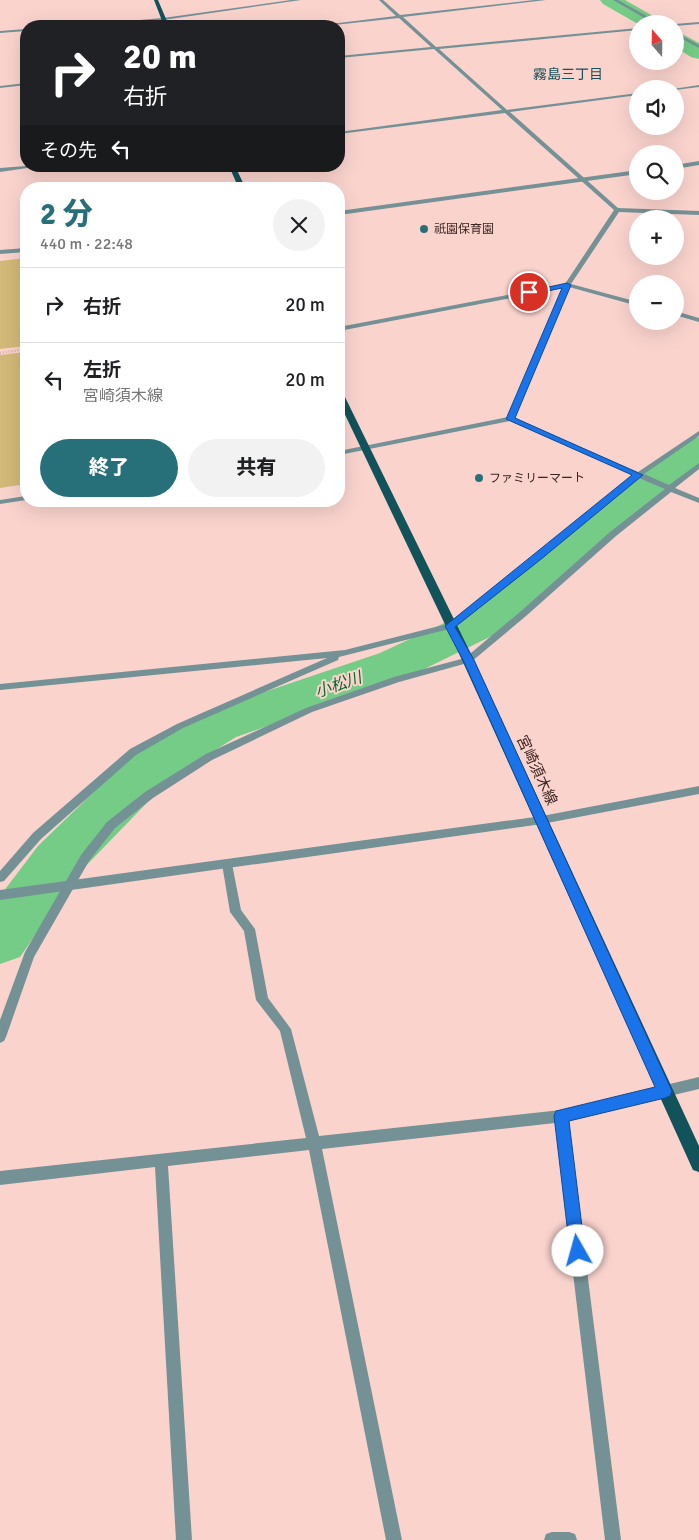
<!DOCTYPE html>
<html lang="ja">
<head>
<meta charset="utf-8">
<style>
  :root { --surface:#fff; --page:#f2f2f2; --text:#202124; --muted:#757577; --line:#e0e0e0; --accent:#27707a }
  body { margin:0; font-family:Signika,"Noto Sans JP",sans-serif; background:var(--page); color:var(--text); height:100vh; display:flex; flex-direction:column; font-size:19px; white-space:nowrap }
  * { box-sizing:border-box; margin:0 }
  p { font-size:16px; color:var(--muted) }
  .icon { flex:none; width:28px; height:28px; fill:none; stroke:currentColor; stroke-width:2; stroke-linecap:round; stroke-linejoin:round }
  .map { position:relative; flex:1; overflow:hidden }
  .drawer { position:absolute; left:20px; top:182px; width:325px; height:325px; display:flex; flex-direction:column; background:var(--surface); border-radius:20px; box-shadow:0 5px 20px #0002 }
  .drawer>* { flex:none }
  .top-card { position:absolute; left:20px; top:20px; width:325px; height:152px; border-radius:20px; box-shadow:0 5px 20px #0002; background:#202124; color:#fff; overflow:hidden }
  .needle { width:32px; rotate:340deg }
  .buttons { position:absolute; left:629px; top:15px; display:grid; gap:10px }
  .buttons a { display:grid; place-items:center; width:55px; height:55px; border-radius:50%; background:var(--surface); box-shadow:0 5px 20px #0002; font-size:25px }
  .pin { position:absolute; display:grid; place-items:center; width:42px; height:42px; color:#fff; margin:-21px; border:2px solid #fff; border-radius:50%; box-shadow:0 1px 5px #0007 }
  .me { position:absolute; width:55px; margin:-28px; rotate:353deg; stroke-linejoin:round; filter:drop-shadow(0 0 4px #0008) }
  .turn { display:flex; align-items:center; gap:18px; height:105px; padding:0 20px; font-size:22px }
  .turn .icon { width:65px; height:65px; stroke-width:2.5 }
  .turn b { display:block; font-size:35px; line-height:42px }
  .then { display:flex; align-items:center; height:48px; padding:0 20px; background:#0003; gap:10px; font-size:19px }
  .round { display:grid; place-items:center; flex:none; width:52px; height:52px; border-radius:26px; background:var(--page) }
  .overview { display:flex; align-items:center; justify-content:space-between; height:85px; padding:0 20px }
  h1 { font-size:30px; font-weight:800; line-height:38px; color:var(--accent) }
  .button { display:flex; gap:10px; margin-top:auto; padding:10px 20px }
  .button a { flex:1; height:58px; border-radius:30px; background:var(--accent); color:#fff; font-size:20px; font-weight:800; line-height:58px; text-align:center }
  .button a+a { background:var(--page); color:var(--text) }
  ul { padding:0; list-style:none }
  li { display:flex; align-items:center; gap:15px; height:75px; padding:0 20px; border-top:1px solid var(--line) }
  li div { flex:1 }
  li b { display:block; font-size:19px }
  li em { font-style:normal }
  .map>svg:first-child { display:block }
  .green { fill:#d2b978 }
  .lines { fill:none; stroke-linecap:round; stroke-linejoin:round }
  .river { fill:#74cc86; fill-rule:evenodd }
  .path { stroke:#ad8c87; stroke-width:2.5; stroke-dasharray:0.5 2.5; stroke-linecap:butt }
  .minor { fill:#749196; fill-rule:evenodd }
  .tertiary { fill:#749196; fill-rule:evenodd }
  .primary { fill:#12525b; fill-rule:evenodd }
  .route { fill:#1a73e8; stroke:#114b97 }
  .poi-dot { fill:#27707a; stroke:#fad3cd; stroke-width:2 }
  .labels { text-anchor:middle; stroke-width:4; stroke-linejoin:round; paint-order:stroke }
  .far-poi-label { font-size:12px; fill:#3c2421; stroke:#fad3cd; text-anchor:start }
  .far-neighbourhood-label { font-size:14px; fill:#165159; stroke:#fad3cd }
  .street-label { font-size:15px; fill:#3c2421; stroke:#fad3cd }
  .water-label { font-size:16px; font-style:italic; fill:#006a2b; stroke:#fad3cd }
</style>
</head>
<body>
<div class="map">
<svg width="699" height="1540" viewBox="0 0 699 1540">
  <rect width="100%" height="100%" fill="#fad3cd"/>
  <path class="green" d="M 26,258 L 26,346 L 0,349 L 0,261 Z
    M 26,352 L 26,484 L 0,488 L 0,355 Z"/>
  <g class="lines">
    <path class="river" d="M 600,0 L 625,0 L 660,20 L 663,24 L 638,24 L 603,4 Z
      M 675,32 L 682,34 L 699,43 L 699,59 L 691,57 L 675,47 Z
      M 699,437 L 699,466 L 660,494 L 502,631 L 412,675 L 236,737 L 171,778 L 76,876 L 20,957 L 0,964 L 0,896 L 38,846 L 135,752 L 202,713 L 380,653 L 470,611 L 632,478 L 686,440 Z"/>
    <path class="path" d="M 0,353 L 26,349"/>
    <path class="minor" d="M 291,0 L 301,0 L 163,20 L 69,26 L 163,18 Z
      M 379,0 L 383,0 L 400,15 L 534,0 L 546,0 L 403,17 L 436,47 L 638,28 L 638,30 L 439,49 L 507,110 L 638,93 L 638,95 L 510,112 L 618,208 L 699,211 L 699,215 L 619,212 L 571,284 L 638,302 L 638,306 L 569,287 L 515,418 L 638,472 L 699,431 L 699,436 L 644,474 L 669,485 L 699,463 L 699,469 L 675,488 L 699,498 L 699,503 L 671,492 L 616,536 L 526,616 L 471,662 L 399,682 L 312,712 L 212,760 L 153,798 L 115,828 L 89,861 L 34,957 L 6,1037 L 4,1041 L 0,1043 L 0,1020 L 25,952 L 81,855 L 107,822 L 145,792 L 206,754 L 306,708 L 394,677 L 465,658 L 520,612 L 610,532 L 665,489 L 639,478 L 525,572 L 453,628 L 339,657 L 338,660 L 183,728 L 136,755 L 41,839 L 4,881 L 0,882 L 0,871 L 33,833 L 130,749 L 177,724 L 327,658 L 0,690 L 0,684 L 345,650 L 447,624 L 519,568 L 633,475 L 510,421 L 339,455 L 339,451 L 508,417 L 563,288 L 339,331 L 339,327 L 565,284 L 614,210 L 505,113 L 339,134 L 339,132 L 502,110 L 434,49 L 339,58 L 339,56 L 431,47 L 399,18 L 325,26 L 314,26 L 396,16 Z
      M 613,0 L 618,0 L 661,24 L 655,24 Z
      M 699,22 L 699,24 L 675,26 L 675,24 Z
      M 26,29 L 26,31 L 0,33 L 0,31 Z
      M 675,32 L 699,45 L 699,48 L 675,35 Z
      M 26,83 L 26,85 L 0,88 L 0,86 Z
      M 699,85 L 699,87 L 675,90 L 675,89 L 673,89 Z
      M 26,166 L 41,166 L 0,172 L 0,168 Z
      M 675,311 L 699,318 L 699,322 L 675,315 Z
      M 26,496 L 26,500 L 0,504 L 0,500 Z
      M 227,860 L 231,861 L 232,864 L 241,910 L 255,929 L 268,998 L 291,1029 L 319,1136 L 561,1110 L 699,1077 L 699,1089 L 568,1120 L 621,1540 L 605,1540 L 555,1123 L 322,1149 L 402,1540 L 386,1540 L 309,1150 L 168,1166 L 192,1540 L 176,1540 L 155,1167 L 0,1185 L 0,1171 L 306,1138 L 280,1031 L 256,1000 L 244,931 L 230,912 L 222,864 L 223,861 Z
      M 552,1532 L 569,1532 L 575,1534 L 577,1540 L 544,1540 L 546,1534 Z"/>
    <path class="tertiary" d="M 699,161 L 699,165 L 675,169 L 675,165 Z
      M 638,170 L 638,174 L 339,215 L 339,211 Z
      M 26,248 L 26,252 L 0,254 L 0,250 Z
      M 699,786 L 699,794 L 542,824 L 0,900 L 0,890 L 542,816 Z"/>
    <path class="primary" d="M 154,0 L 158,0 L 169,26 L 164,26 Z
      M 229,166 L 235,166 L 246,189 L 239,189 Z
      M 339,390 L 343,393 L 474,660 L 699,1146 L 699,1172 L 693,1170 L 462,660 L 339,402 Z"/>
  </g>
  <path class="route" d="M 567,283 L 571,285 L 515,418 L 643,475 L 540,560 L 455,627 L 474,660 L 672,1091 L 670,1096 L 665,1098 L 569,1121 L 585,1251 L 583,1256 L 578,1259 L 572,1256 L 570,1251 L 554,1116 L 556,1111 L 655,1087 L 463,660 L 445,626 L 632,475 L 506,419 L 562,288 L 529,295 L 526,292 Z"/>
  <g class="poi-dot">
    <circle cx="424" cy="229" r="5"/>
    <circle cx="479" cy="478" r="5"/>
  </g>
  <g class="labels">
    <g class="far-poi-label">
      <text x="434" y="233">祇園保育園</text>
      <text x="489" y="482">ファミリーマート</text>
    </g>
    <g class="far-neighbourhood-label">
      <text x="568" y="79">霧島三丁目</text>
    </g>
    <g class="street-label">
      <text transform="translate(537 770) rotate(65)" y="5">宮崎須木線</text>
    </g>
    <g class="water-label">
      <text transform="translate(338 684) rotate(-19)" y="6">小松川</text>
    </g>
  </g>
</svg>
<div class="buttons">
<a><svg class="needle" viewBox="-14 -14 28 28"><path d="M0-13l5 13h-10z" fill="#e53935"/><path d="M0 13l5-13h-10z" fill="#757577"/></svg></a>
<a><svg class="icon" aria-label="sound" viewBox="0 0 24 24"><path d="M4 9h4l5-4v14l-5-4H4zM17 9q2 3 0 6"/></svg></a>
<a><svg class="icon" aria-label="search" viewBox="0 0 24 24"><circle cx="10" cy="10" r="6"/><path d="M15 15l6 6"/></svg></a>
<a>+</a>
<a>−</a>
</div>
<div class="pin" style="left:529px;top:292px;background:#d93025"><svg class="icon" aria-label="arrive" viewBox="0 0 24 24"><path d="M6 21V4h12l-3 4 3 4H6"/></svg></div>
<svg class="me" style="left:578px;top:1251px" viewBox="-20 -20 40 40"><circle r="19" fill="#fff"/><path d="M0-13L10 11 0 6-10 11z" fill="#1a73e8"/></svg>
<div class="top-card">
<div class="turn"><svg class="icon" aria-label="right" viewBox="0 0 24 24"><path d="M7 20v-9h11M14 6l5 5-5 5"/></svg><div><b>20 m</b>右折</div></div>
<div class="then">その先<svg class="icon" aria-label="left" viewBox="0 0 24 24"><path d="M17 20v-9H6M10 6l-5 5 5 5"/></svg></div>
</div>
<section class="drawer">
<div class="overview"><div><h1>2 分</h1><p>440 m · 22:48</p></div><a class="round"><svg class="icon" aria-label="close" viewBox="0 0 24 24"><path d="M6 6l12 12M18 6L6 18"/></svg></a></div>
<ul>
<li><svg class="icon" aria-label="right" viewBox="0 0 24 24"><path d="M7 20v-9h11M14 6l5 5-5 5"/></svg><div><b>右折</b></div><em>20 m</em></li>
<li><svg class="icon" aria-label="left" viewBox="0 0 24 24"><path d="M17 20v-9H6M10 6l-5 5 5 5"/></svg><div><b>左折</b><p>宮崎須木線</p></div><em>20 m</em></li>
</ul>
<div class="button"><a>終了</a><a>共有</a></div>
</section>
</div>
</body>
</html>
